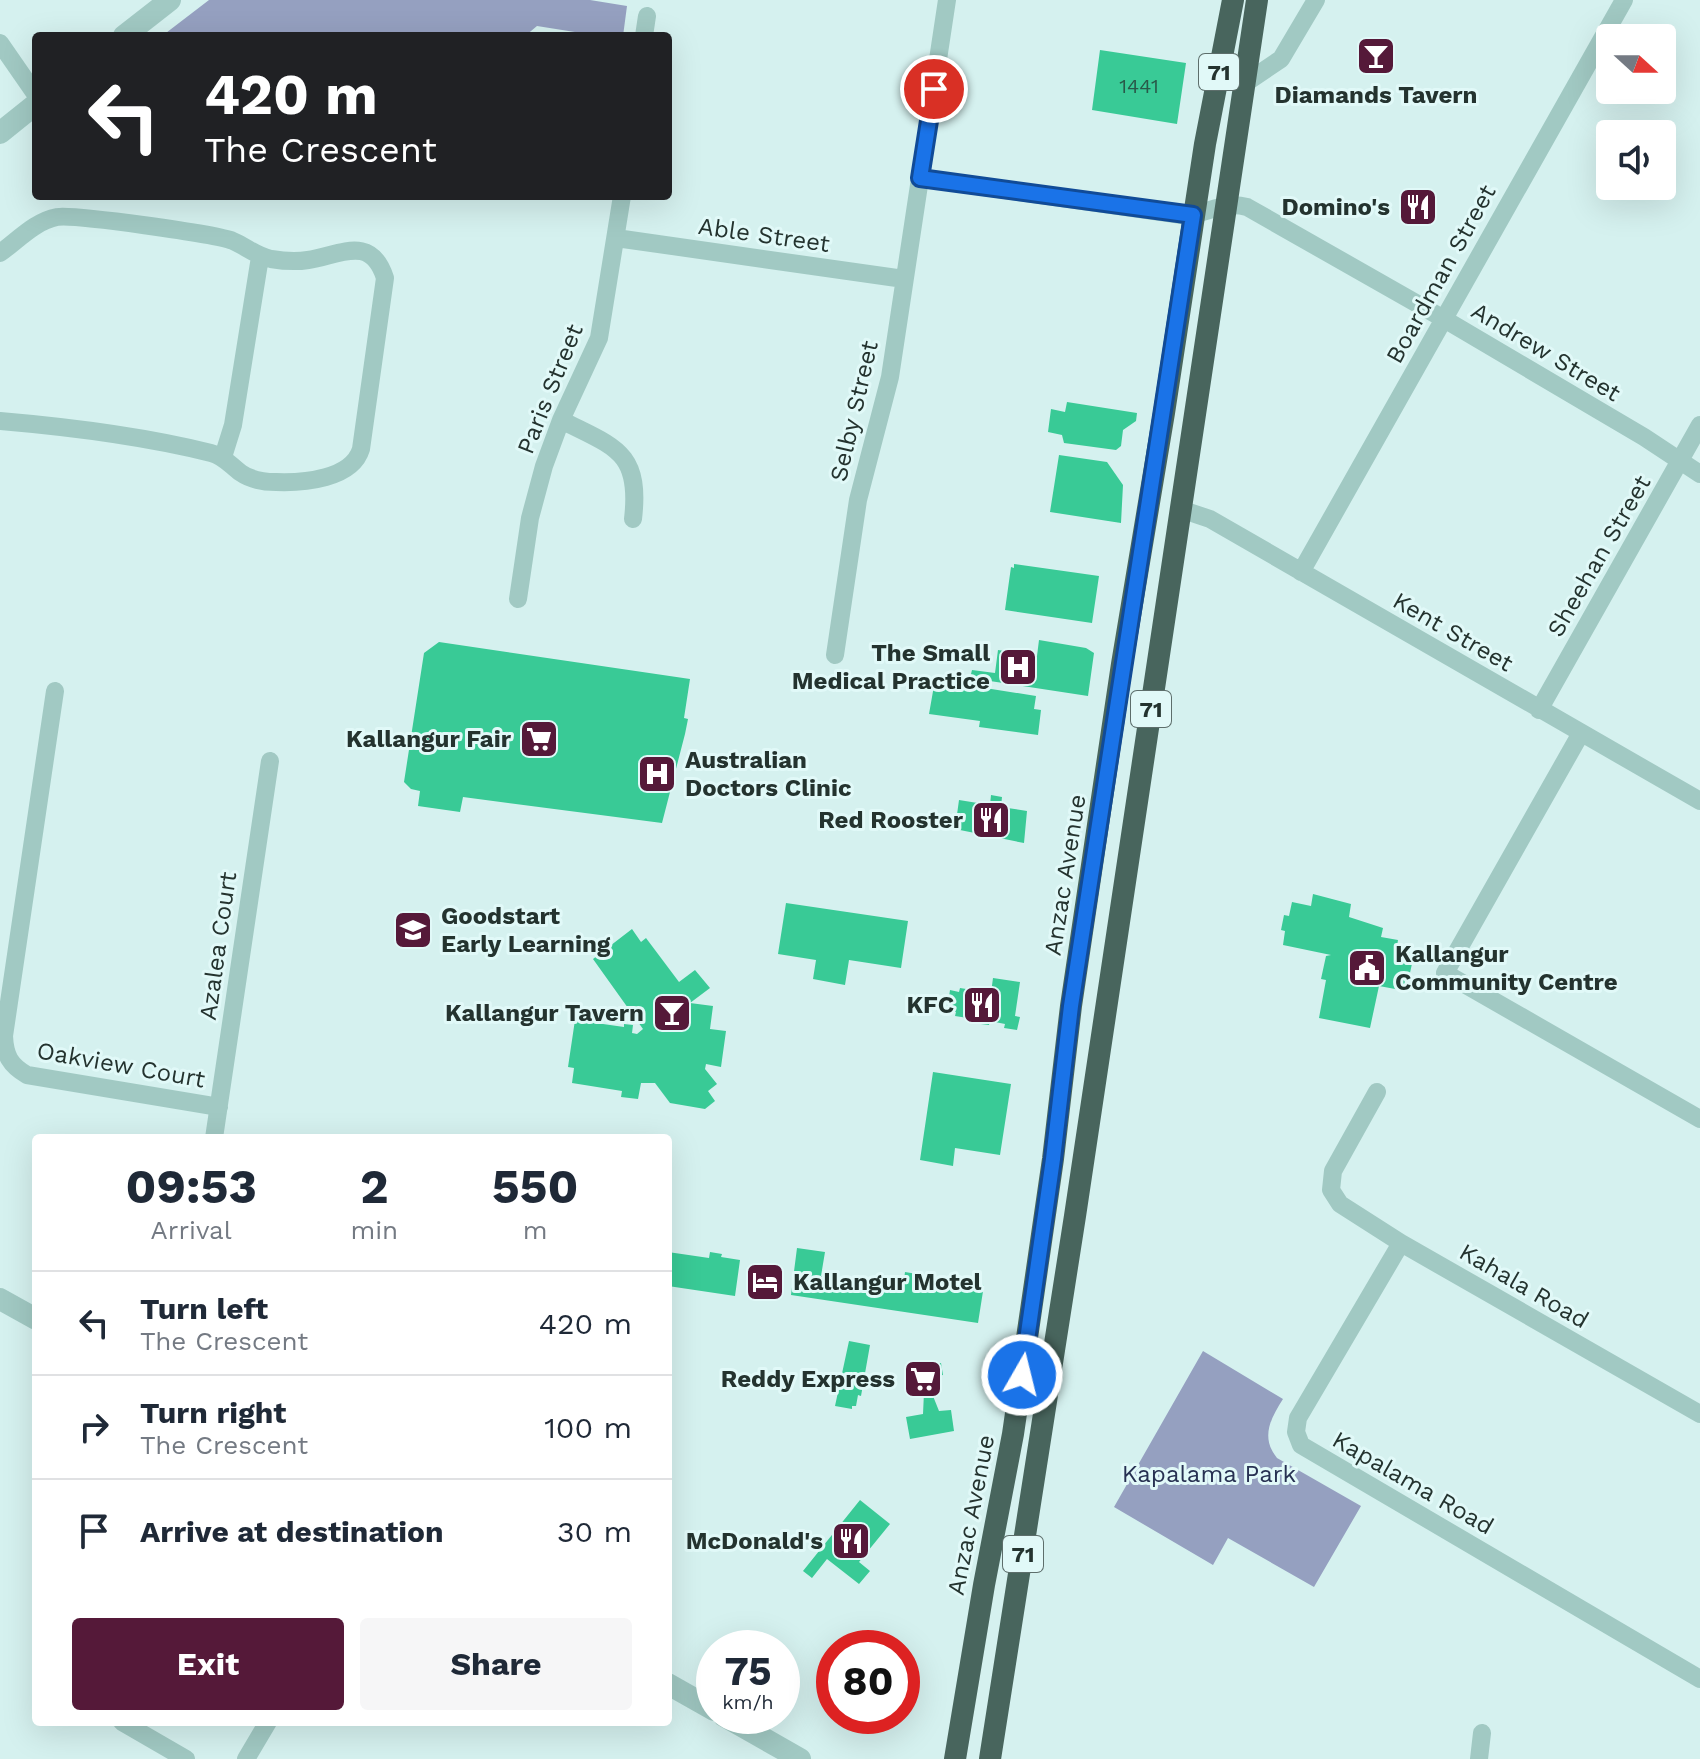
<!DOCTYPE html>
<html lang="en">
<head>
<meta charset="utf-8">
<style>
  :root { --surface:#fff; --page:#f6f6f7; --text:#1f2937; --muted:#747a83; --line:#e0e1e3; --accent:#551939 }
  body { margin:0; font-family:"Work Sans",sans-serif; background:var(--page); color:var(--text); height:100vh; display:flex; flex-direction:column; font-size:30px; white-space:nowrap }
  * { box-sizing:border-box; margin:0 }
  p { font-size:26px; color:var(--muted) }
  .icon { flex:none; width:44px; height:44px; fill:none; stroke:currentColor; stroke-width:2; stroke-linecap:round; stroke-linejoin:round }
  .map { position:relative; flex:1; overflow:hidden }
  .drawer { position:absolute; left:32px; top:1134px; width:640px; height:592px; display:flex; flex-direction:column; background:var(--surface); border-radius:8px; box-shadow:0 8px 32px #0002 }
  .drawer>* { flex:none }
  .guide { position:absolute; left:32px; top:32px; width:640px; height:168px; border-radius:8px; box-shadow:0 8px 32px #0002; background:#202124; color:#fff; overflow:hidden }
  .needle { width:52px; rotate:111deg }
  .tools { position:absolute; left:1596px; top:24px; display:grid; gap:16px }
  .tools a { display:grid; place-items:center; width:80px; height:80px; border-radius:8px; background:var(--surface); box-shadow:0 8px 32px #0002; font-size:40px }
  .speed { position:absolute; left:696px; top:1630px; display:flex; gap:16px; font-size:40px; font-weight:700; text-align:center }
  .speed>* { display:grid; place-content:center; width:104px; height:104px; border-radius:50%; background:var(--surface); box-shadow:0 8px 32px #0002; line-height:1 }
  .speed small { font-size:20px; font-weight:400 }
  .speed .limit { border:12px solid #d22; background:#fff; color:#111 }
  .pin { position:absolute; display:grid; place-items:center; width:68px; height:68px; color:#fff; margin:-34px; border:4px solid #fff; border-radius:50%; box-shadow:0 2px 8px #0007 }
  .me { position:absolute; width:88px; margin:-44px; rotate:8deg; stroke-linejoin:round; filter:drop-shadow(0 0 6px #0008) }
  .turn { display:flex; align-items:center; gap:28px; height:168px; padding:0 40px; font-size:36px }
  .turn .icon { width:104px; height:104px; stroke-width:2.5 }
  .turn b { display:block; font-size:56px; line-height:68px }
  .eta { display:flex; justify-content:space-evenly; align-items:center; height:136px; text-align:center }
  .eta b { font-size:48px; font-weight:700; line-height:56px }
  .button { display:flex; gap:16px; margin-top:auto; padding:16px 40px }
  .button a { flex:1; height:92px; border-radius:8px; background:var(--accent); color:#fff; font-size:32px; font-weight:700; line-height:92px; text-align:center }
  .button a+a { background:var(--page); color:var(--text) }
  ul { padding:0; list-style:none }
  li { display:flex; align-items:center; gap:24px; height:104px; padding:0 40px; border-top:2px solid var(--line) }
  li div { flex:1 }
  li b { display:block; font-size:30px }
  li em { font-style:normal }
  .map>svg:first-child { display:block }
  .green { fill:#95a0c0 }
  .building { fill:#39ca96 }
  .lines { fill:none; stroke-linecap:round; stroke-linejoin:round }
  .minor { stroke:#a1c9c3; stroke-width:18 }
  .tertiary { stroke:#a1c9c3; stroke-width:22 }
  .trunk { stroke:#48655d; stroke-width:22 }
  .route-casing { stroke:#114b97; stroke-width:20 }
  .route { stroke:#1a73e8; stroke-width:14 }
  .labels { text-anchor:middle; stroke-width:6; stroke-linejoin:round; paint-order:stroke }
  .number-label { font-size:20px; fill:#295949 }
  .shield { fill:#e1f9f8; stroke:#5d6e6b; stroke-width:2 }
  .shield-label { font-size:22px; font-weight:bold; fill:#24332f }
  .poi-label { font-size:24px; font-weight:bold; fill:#24332f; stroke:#e1f9f8; text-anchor:end }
  .street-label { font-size:24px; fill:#24332f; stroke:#e1f9f8 }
  .park-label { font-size:24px; fill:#273152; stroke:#e1f9f8 }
</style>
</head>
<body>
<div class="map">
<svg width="1700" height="1759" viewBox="0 0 1700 1759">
  <rect width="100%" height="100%" fill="#d5f1ef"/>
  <path class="green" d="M 209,0 L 590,0 L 627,6 L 623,36 L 600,36 L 537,26 L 525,36 L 162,36 Z
    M 1203,1351 L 1283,1399 C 1271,1418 1260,1437 1277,1458 L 1361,1506 L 1314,1587 L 1228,1538 L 1213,1565 L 1114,1507 Z"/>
  <path class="building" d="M 1100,50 L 1186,63 L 1177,124 L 1092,110 Z
    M 1067,402 L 1137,413 L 1136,421 L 1123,430 L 1121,446 L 1116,450 L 1064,443 L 1062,435 L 1048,432 L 1051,409 L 1065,412 Z
    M 1059,455 L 1107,462 L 1123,485 L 1121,523 L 1050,512 Z
    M 1014,564 L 1099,576 L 1092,623 L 1005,610 L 1011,567 L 1014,568 Z
    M 1039,640 L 1086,648 L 1094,653 L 1088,696 L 970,678 L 972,670 L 995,673 L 998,650 L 1037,656 Z
    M 439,642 L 690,679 L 684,718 L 688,719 L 685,734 L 662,823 L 463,797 L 460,812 L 418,806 L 420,791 L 411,789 L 404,782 L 424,653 Z
    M 935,680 L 1036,696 L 1034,709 L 1041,710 L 1038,735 L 979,727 L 980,721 L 929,714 Z
    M 991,795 L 1002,797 L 1001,807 L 1027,811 L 1024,843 L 955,829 L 959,800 L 990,805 Z
    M 1313,894 L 1351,904 L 1349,917 L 1383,928 L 1381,937 L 1398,940 L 1397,946 L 1415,950 L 1406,991 L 1379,986 L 1370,1028 L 1319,1018 L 1326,980 L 1321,979 L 1326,956 L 1331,955 L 1283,945 L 1285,931 L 1281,930 L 1284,915 L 1289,916 L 1292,902 L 1311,906 Z
    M 786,903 L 908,921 L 901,968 L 849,960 L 845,985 L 813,979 L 816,960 L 778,954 Z
    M 632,929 L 641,942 L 646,938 L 679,982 L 695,970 L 710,988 L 690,1003 L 713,1006 L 710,1029 L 726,1031 L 721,1067 L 706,1064 L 705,1069 L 717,1084 L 708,1091 L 715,1101 L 705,1109 L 670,1103 L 655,1083 L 641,1083 L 638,1099 L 621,1097 L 622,1091 L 572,1083 L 574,1068 L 568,1067 L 575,1020 L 624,1027 L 624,1024 L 633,1025 L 632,1033 L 637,1034 L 643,1029 L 593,959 Z
    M 993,978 L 1020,982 L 1015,1016 L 1020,1017 L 1017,1030 L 1004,1028 L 1005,1024 L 990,1021 L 989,1025 L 973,1023 L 974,1019 L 955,1016 L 956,1012 L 947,1011 L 950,990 L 959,992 L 960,988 L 991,993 Z
    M 933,1072 L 1011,1084 L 1000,1155 L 955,1148 L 953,1166 L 920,1160 Z
    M 797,1248 L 825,1252 L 821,1276 L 903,1288 L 905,1272 L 984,1285 L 978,1323 L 791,1295 Z
    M 668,1252 L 709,1258 L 710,1252 L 722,1254 L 721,1257 L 740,1260 L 735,1296 L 668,1286 Z
    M 849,1341 L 870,1345 L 861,1396 L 858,1395 L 856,1406 L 852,1406 L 852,1409 L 835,1406 Z
    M 941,1363 L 943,1375 L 935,1376 L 937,1389 L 931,1391 L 939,1411 L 951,1410 L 954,1431 L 910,1439 L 906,1417 L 923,1414 L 924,1392 L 912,1394 L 910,1378 L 905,1379 L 904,1370 Z
    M 860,1500 L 890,1524 L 859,1562 L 870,1571 L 859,1584 L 827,1559 L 812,1578 L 803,1571 Z"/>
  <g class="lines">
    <path class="minor" d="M 644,36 L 647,16
      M 0,43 L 36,95
      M 1244,84 L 1281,59 L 1316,0
      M 920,178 L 1182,215 C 1207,216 1220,200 1247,207 L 1444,319 L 1644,437 L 1700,474
      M 616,238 L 904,279
      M 0,253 C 17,241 35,221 57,217 C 73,214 216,234 233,241 C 247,247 256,256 271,259 C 283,261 296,262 308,260 C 340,255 371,234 385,278 L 361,449 C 352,479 304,483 276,482 C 265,482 251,480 241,473 C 231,466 224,456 211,453 C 143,436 70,427 0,421
      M 561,420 C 614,447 641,451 633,519
      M 223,457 L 233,425 L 260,257
      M 1180,509 L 1210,519 L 1700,801
      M 1301,572 L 1624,0
      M 518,599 L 530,518 L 544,466 L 561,420 L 599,338 L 622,196
      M 835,655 L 858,500 L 890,377 L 947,0
      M 55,691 L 4,1036 C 5,1056 10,1065 27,1075 L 219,1107
      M 1539,710 L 1700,425
      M 1581,733 L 1445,973 L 1700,1119
      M 1377,1092 L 1333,1171 L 1331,1190 L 1340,1204 L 1401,1243 L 1700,1414
      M 214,1138 L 270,761
      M 1401,1243 L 1298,1418 L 1296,1432 L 1301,1445 L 1700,1679
      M 122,1722 L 186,1759
      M 246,1759 L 268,1722
      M 1479,1759 L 1482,1733"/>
    <path class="tertiary" d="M 124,36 L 170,0
      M 0,133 L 36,104
      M 0,1299 L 36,1319
      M 668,1684 L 714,1710
      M 724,1716 L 800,1759"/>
    <path class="trunk" d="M 955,1759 L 984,1585 L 1013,1434 L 1053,1159 L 1071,1006 L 1122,664 L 1164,413 L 1205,144 L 1233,0
      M 990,1759 L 1075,1216 L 1257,0"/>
  </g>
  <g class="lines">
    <defs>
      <path id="route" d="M 934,89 L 920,178 L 1193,215 L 1071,1006 L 1053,1159 L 1022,1375"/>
    </defs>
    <use href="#route" class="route-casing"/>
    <use href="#route" class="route"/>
  </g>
  <defs>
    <symbol id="bar-square" viewBox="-11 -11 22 22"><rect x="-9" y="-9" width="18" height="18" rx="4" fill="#551939" stroke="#e1f9f8"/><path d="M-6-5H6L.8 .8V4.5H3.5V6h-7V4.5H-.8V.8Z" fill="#fff"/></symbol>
    <symbol id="restaurant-square" viewBox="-11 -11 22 22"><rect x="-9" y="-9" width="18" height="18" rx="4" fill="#551939" stroke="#e1f9f8"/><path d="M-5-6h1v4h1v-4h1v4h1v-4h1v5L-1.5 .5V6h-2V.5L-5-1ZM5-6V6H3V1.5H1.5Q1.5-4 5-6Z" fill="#fff"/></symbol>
    <symbol id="hospital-square" viewBox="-11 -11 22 22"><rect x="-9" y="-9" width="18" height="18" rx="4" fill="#551939" stroke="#e1f9f8"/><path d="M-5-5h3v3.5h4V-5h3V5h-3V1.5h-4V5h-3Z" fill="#fff"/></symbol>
    <symbol id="supermarket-square" viewBox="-11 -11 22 22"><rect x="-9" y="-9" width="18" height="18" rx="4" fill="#551939" stroke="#e1f9f8"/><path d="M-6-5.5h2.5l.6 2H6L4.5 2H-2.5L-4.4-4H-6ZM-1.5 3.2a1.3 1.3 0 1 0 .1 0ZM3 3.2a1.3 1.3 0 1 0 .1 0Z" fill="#fff"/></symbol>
    <symbol id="school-square" viewBox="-11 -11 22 22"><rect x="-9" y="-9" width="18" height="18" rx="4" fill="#551939" stroke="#e1f9f8"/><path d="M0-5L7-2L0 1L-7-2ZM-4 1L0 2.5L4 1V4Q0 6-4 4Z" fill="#fff"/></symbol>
    <symbol id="civic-square" viewBox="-11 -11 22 22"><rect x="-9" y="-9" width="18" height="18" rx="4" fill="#551939" stroke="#e1f9f8"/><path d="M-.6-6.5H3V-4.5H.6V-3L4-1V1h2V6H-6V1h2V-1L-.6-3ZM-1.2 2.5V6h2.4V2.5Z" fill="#fff"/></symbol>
    <symbol id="hotel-square" viewBox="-11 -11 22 22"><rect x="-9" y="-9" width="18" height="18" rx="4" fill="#551939" stroke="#e1f9f8"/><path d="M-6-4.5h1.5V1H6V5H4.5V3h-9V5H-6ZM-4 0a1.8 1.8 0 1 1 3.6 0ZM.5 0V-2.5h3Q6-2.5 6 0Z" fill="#fff"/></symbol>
  </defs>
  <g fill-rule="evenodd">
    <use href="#bar-square" x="1354" y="34" width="44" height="44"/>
    <use href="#restaurant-square" x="1396" y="185" width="44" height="44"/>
    <use href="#hospital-square" x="996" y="645" width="44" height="44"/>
    <use href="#supermarket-square" x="517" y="717" width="44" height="44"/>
    <use href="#hospital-square" x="635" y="752" width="44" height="44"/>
    <use href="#restaurant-square" x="969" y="798" width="44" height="44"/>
    <use href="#school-square" x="391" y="908" width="44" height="44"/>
    <use href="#civic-square" x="1345" y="946" width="44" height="44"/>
    <use href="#restaurant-square" x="960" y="983" width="44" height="44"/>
    <use href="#bar-square" x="650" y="991" width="44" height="44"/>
    <use href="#hotel-square" x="743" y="1260" width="44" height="44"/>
    <use href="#supermarket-square" x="901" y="1357" width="44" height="44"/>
    <use href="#restaurant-square" x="829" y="1519" width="44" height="44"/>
  </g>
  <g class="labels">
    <g class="number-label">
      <text x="1139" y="93">1441</text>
    </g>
    <g class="shield">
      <rect x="1199" y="54" width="40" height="36" rx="6"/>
      <rect x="1131" y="691" width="40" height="36" rx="6"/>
      <rect x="1003" y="1536" width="40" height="36" rx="6"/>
    </g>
    <g class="shield-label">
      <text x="1219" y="80">71</text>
      <text x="1151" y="717">71</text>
      <text x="1023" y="1562">71</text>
    </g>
    <g class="poi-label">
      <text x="1376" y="103" text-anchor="middle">Diamands Tavern</text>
      <text x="1390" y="215">Domino's</text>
      <text x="990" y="661">The Small<tspan x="990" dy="28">Medical Practice</tspan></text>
      <text x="511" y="747">Kallangur Fair</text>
      <text x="685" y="768" text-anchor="start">Australian<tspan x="685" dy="28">Doctors Clinic</tspan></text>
      <text x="963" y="828">Red Rooster</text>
      <text x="441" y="924" text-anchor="start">Goodstart<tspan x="441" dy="28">Early Learning</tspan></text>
      <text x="1395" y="962" text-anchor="start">Kallangur<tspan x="1395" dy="28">Community Centre</tspan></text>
      <text x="954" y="1013">KFC</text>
      <text x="644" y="1021">Kallangur Tavern</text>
      <text x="793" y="1290" text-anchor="start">Kallangur Motel</text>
      <text x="895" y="1387">Reddy Express</text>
      <text x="823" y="1549">McDonald's</text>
    </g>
    <g class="street-label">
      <text transform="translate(764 235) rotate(8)" y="8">Able Street</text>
      <text transform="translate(1441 274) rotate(-61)" y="8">Boardman Street</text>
      <text transform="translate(1546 352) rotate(31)" y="8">Andrew Street</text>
      <text transform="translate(550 389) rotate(-68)" y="8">Paris Street</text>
      <text transform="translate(854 411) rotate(-77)" y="8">Selby Street</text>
      <text transform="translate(1599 556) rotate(-60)" y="8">Sheehan Street</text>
      <text transform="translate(1453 632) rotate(30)" y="8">Kent Street</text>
      <text transform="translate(1065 875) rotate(-81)" y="8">Anzac Avenue</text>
      <text transform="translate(218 946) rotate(-82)" y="8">Azalea Court</text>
      <text transform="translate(121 1065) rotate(10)" y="8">Oakview Court</text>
      <text transform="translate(1524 1286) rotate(30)" y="8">Kahala Road</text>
      <text transform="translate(1413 1483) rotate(30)" y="8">Kapalama Road</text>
      <text transform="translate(971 1515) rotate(-79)" y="8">Anzac Avenue</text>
    </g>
    <g class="park-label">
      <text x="1209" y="1482">Kapalama Park</text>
    </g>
  </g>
</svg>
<div class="tools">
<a><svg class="needle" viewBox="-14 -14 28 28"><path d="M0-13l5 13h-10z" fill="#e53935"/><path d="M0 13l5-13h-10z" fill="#747a83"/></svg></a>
<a><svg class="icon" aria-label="sound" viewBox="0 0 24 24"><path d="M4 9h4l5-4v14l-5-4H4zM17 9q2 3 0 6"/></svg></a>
</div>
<div class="speed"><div>75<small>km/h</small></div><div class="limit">80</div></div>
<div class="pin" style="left:934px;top:89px;background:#d93025"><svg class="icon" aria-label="arrive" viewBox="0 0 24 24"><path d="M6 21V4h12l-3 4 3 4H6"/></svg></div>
<svg class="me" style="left:1022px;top:1375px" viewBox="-20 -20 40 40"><circle r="17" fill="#1a73e8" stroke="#fff" stroke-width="3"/><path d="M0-11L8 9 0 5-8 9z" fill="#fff"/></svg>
<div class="guide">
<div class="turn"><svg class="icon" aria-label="left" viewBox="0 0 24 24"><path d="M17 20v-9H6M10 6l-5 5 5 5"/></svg><div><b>420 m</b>The Crescent</div></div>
</div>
<section class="drawer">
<div class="eta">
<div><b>09:53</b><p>Arrival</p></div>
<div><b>2</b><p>min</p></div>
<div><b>550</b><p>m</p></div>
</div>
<ul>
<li><svg class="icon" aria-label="left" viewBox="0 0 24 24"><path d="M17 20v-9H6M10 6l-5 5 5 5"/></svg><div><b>Turn left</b><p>The Crescent</p></div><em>420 m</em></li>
<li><svg class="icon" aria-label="right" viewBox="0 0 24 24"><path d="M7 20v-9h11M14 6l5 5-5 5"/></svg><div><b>Turn right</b><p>The Crescent</p></div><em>100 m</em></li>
<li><svg class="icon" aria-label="arrive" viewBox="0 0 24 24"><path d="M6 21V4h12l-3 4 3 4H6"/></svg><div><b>Arrive at destination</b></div><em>30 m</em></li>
</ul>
<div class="button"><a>Exit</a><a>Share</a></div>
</section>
</div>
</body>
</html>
